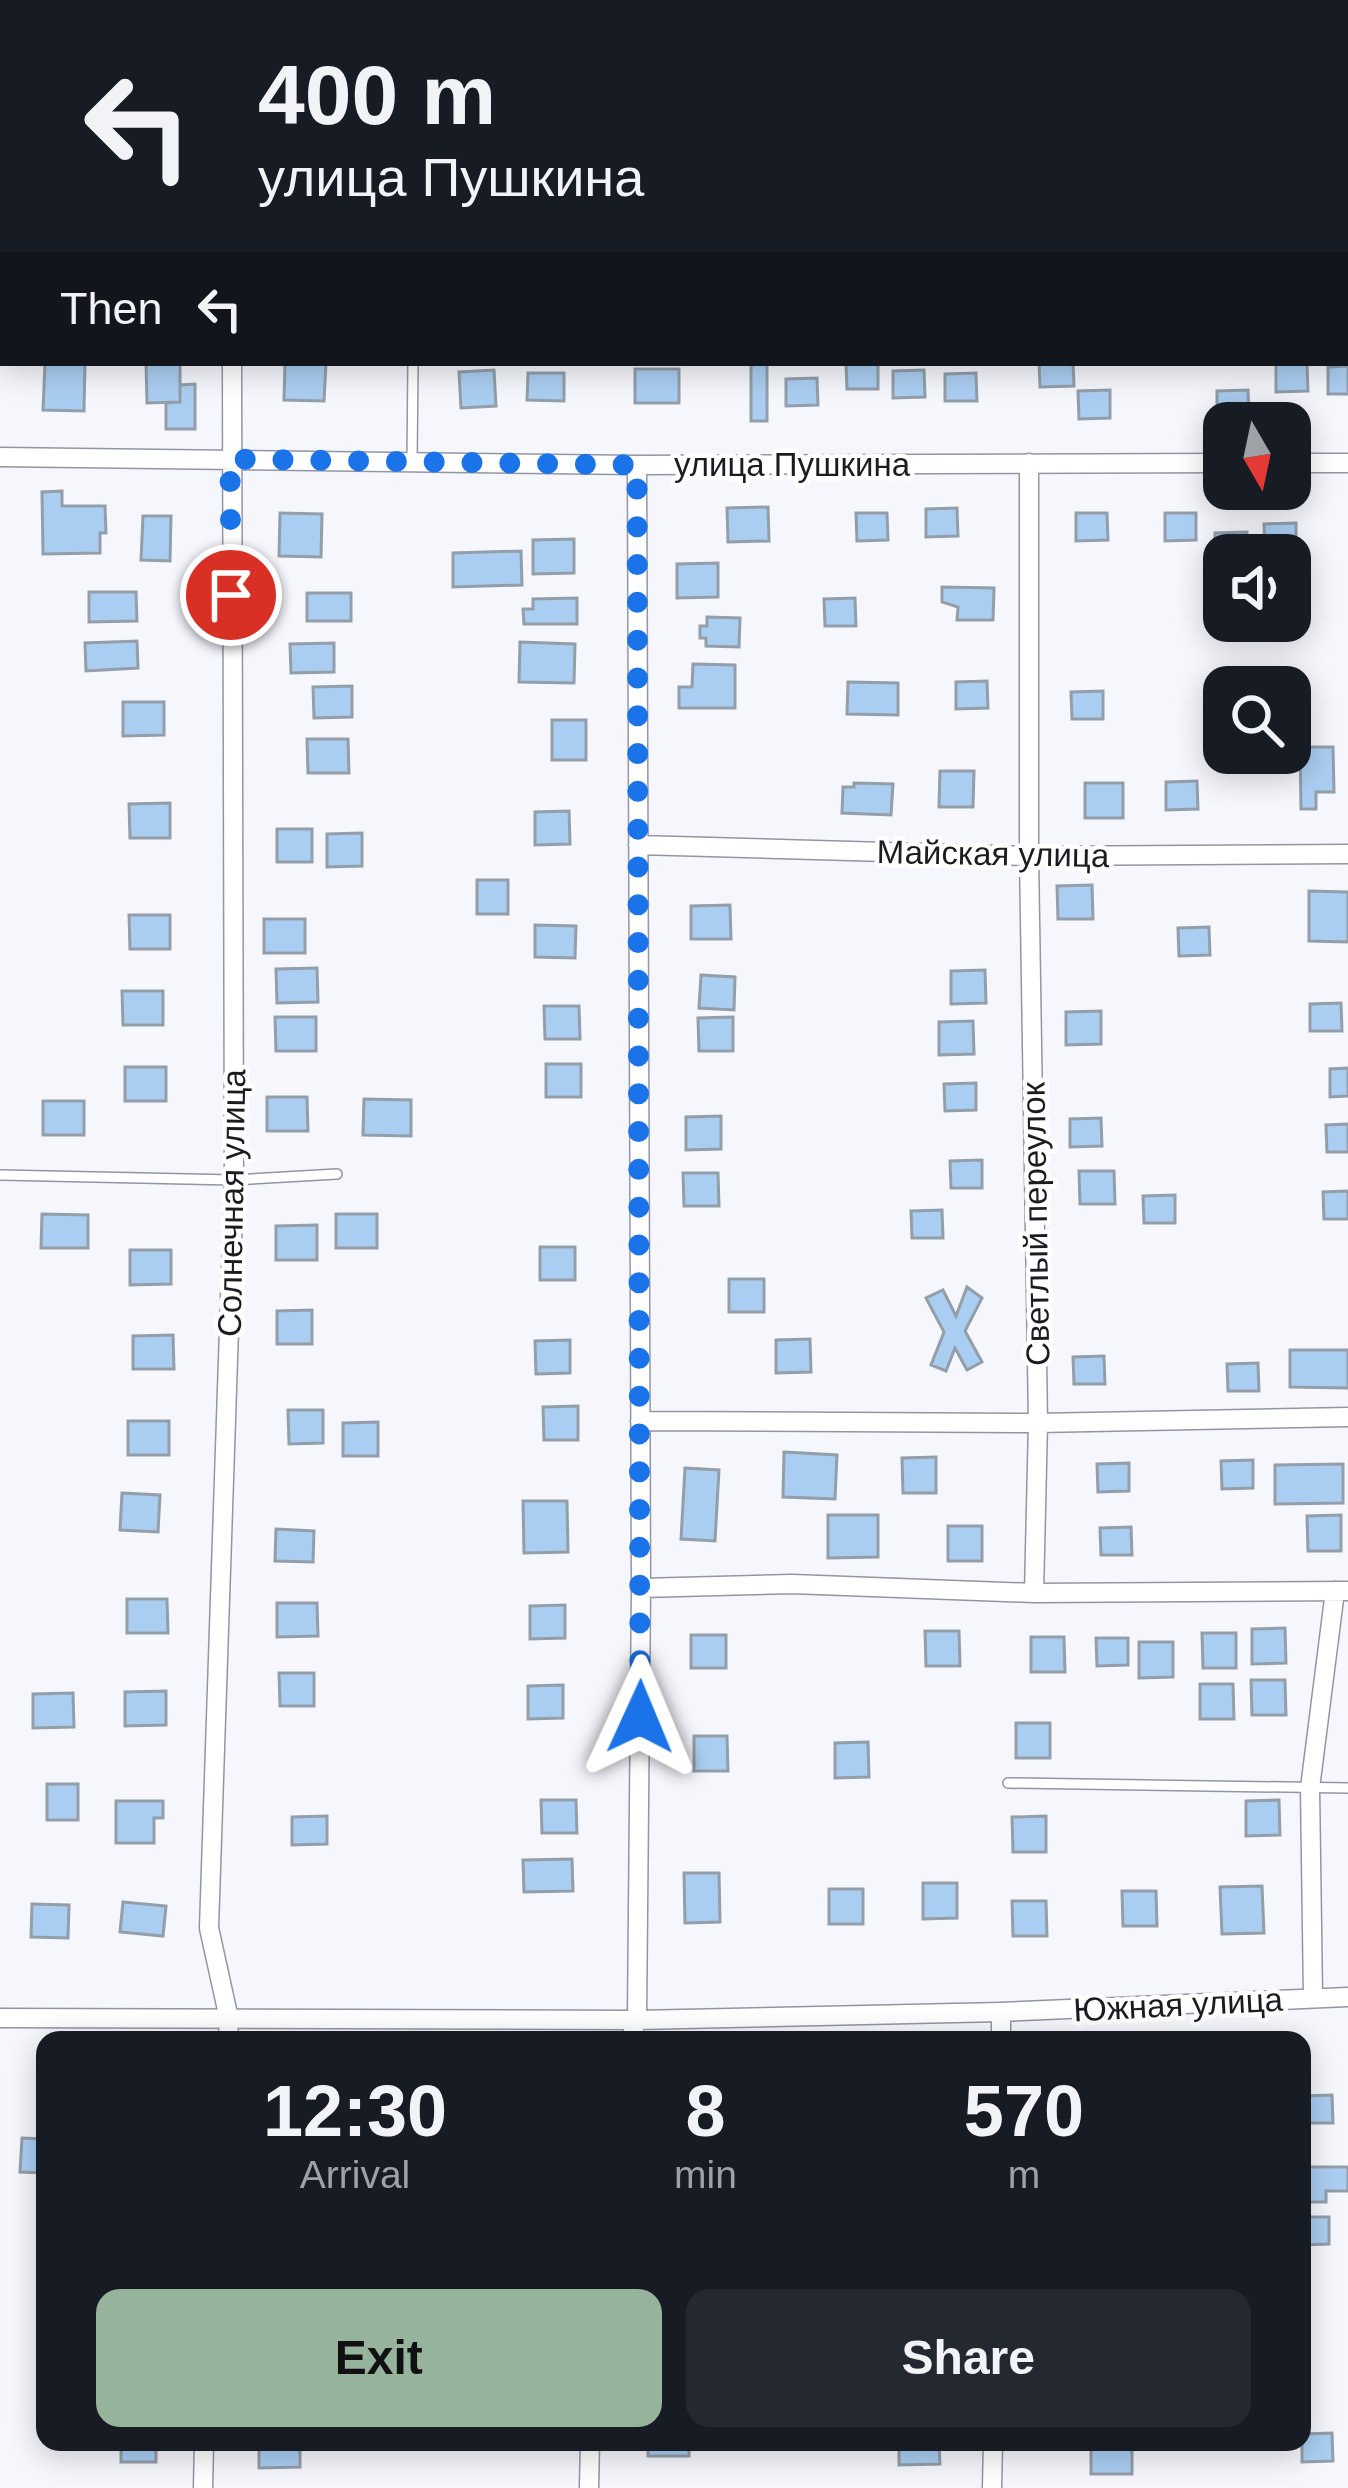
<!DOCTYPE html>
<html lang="en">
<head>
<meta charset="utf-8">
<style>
  :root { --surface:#171b24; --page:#242831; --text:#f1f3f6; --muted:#9ea1a6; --accent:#96b39c }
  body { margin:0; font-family:Arial,sans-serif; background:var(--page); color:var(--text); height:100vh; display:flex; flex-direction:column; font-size:45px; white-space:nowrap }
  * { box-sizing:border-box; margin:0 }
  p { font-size:39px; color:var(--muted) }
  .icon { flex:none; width:66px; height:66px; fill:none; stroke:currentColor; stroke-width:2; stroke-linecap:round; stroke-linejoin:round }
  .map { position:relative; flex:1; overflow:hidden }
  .details { position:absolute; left:36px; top:2031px; width:1275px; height:420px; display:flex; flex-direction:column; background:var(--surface); border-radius:24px; box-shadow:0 6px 30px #0003 }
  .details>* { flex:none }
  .hud { position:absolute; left:0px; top:0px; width:1350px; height:366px; box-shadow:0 6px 30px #0003; background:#171b24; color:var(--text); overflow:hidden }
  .needle { width:78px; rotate:171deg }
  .controls { position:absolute; left:1203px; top:402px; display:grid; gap:24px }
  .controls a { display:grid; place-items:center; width:108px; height:108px; border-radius:24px; background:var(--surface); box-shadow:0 6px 30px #0003; font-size:60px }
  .pin { position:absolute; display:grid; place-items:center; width:102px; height:102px; color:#fff; margin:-51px; border:6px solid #fff; border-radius:50%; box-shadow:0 3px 12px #0007 }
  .me { position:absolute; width:132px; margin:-66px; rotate:1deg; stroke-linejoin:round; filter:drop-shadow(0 0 9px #0008) }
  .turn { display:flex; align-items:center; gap:42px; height:252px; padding:0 60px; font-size:54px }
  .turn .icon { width:156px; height:156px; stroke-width:2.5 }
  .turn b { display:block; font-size:84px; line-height:102px }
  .then { display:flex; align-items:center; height:114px; padding:0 60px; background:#0003; gap:24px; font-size:45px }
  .eta { display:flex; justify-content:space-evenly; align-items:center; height:204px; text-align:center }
  .eta b { font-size:72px; font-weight:700; line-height:84px }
  .primary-button { display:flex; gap:24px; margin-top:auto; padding:24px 60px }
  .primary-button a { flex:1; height:138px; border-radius:24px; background:var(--accent); color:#111; font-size:48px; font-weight:700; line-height:138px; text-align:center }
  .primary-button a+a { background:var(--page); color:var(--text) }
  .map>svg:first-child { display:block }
  .building { fill:#aacef2; stroke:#939ea9; stroke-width:3 }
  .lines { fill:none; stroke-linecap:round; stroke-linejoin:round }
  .lane-casing { stroke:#9295a4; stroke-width:12 }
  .street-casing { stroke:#9295a4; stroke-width:21 }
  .lane { stroke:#fff; stroke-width:9 }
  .street { stroke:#fff; stroke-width:18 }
  .route { stroke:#1a73e8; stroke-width:21; stroke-dasharray:0 37.8 }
  .labels { text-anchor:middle; stroke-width:9; stroke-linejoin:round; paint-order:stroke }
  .street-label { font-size:33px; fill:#1b1c21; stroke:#fff }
</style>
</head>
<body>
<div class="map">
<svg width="1348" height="2488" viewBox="0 0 1348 2488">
  <rect width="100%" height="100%" fill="#f6f7fd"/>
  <path class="building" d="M 45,363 L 85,363 L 84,411 L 43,410 Z
    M 146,363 L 180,363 L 180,402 L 147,403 Z
    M 285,363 L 326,363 L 324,401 L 284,400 Z
    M 751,363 L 767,363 L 767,421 L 751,421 Z
    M 846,363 L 878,363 L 878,389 L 847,389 Z
    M 1039,363 L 1073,363 L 1074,386 L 1040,387 Z
    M 1276,363 L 1307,363 L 1308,391 L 1276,392 Z
    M 1348,366 L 1348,394 L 1328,394 L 1328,367 Z
    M 635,369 L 679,369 L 679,403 L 635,403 Z
    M 494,370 L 496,406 L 461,408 L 459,372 Z
    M 924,370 L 925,397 L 893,398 L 893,371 Z
    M 528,373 L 564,373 L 564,401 L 527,400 Z
    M 976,373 L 977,401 L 945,401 L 945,374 Z
    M 817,378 L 818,405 L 786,406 L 786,379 Z
    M 195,384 L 195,429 L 166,429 L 166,403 L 180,402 L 180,385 Z
    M 1110,390 L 1110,418 L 1079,419 L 1078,391 Z
    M 1248,390 L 1249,417 L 1217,418 L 1217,391 Z
    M 62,491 L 62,506 L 105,506 L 106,533 L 100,533 L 100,553 L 43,554 L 42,492 Z
    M 768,507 L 769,541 L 728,542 L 727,508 Z
    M 957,508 L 958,536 L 926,537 L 926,509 Z
    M 280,513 L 322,514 L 321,557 L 279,556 Z
    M 856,513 L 887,513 L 888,540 L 857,541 Z
    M 1076,513 L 1107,513 L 1108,540 L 1076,541 Z
    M 1165,513 L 1196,513 L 1196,540 L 1165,541 Z
    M 143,516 L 171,516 L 170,561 L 141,560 Z
    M 1296,523 L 1296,551 L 1265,551 L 1264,524 Z
    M 1247,532 L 1248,555 L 1224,555 L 1224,561 L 1215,561 L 1215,533 Z
    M 574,539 L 574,573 L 533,574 L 533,540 Z
    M 521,551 L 522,585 L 453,587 L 453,553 Z
    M 718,563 L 718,597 L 677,598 L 677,564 Z
    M 942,587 L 994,588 L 993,620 L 957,620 L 958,607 L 942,602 Z
    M 89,592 L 136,592 L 137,621 L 89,622 Z
    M 307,593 L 351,593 L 351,621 L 307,621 Z
    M 577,598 L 577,624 L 524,624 L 523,609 L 533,609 L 533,599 Z
    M 855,598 L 856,626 L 825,626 L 824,599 Z
    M 707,617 L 740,618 L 739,647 L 706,646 L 706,638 L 700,638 L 700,626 L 707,626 Z
    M 137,641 L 138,668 L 86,671 L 85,643 Z
    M 520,642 L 575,644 L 574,683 L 519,682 Z
    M 334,643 L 334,672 L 291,673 L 290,644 Z
    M 693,664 L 735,665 L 735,708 L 679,708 L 679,687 L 692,687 Z
    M 987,681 L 988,708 L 956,709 L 956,682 Z
    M 848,682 L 898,683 L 898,715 L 847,714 Z
    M 352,686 L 352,717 L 314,718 L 313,687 Z
    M 1103,691 L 1103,719 L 1072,719 L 1071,692 Z
    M 123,702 L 164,702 L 164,735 L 123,736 Z
    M 552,720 L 586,720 L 586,760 L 552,760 Z
    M 307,739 L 348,739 L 349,773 L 308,773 Z
    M 1300,747 L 1333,747 L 1334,792 L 1316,792 L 1316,809 L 1301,809 Z
    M 940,771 L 974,771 L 973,807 L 939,807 Z
    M 1197,781 L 1198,809 L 1166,810 L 1166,782 Z
    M 854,783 L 893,784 L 891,815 L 842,813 L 843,787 L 854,787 Z
    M 1085,783 L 1123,783 L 1123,818 L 1085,818 Z
    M 170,803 L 170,838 L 130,838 L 129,804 Z
    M 569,811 L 570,844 L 535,845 L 535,812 Z
    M 277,829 L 312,829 L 312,862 L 277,862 Z
    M 362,833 L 362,866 L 327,867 L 327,834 Z
    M 477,880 L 508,880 L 508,914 L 477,914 Z
    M 1092,885 L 1093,919 L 1058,919 L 1057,886 Z
    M 1309,891 L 1348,892 L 1348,942 L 1309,941 Z
    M 730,905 L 731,939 L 691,939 L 691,906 Z
    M 129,915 L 170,915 L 170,949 L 130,949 Z
    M 264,919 L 305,919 L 305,953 L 264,953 Z
    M 535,925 L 576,926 L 575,958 L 535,957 Z
    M 1209,927 L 1210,955 L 1179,956 L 1178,928 Z
    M 317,968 L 318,1002 L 277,1003 L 276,969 Z
    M 985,970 L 986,1003 L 951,1004 L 951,971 Z
    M 701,975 L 735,977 L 734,1010 L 699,1008 Z
    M 122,991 L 163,991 L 163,1025 L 123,1025 Z
    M 1341,1003 L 1342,1031 L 1310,1031 L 1310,1004 Z
    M 544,1006 L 579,1006 L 580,1039 L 545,1039 Z
    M 1101,1011 L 1101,1044 L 1066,1045 L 1066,1012 Z
    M 275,1017 L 316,1017 L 316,1051 L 276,1051 Z
    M 733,1017 L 733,1051 L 699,1051 L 698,1018 Z
    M 973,1021 L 974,1054 L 939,1055 L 939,1022 Z
    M 546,1064 L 581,1064 L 581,1097 L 546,1097 Z
    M 125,1067 L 166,1067 L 166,1101 L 125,1101 Z
    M 1348,1068 L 1348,1096 L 1330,1097 L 1330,1069 Z
    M 976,1083 L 976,1110 L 945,1111 L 944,1084 Z
    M 267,1097 L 307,1097 L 308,1131 L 267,1131 Z
    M 364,1099 L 411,1100 L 411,1136 L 363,1135 Z
    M 43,1101 L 84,1101 L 84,1135 L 43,1135 Z
    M 721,1116 L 721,1149 L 686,1150 L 686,1117 Z
    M 1101,1118 L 1102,1146 L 1070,1147 L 1070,1119 Z
    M 1348,1124 L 1348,1152 L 1327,1152 L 1326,1125 Z
    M 982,1160 L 982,1188 L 951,1188 L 950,1161 Z
    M 1079,1171 L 1114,1171 L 1115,1204 L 1080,1204 Z
    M 683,1173 L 718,1173 L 719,1206 L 684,1206 Z
    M 1348,1191 L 1348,1219 L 1324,1219 L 1323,1192 Z
    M 1175,1195 L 1175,1223 L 1144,1223 L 1143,1196 Z
    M 942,1210 L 943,1238 L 912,1238 L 911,1211 Z
    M 42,1214 L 88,1215 L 88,1248 L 41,1248 Z
    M 336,1214 L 377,1214 L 377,1248 L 336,1248 Z
    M 317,1225 L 317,1260 L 276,1260 L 276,1226 Z
    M 540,1247 L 575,1247 L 575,1280 L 540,1280 Z
    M 130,1250 L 171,1250 L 171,1284 L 130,1285 Z
    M 729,1279 L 764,1279 L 764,1312 L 729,1312 Z
    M 967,1287 L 982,1298 L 965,1331 L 982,1362 L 967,1370 L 955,1348 L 946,1371 L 931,1365 L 944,1332 L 926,1298 L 943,1290 L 956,1316 Z
    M 312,1310 L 312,1344 L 277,1344 L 277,1311 Z
    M 173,1335 L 174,1369 L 133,1369 L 133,1336 Z
    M 810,1339 L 811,1372 L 776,1373 L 776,1340 Z
    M 570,1340 L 570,1373 L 536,1374 L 535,1341 Z
    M 1290,1350 L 1348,1350 L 1348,1388 L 1290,1387 Z
    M 1104,1356 L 1105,1384 L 1074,1384 L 1073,1357 Z
    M 1258,1363 L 1259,1391 L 1228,1391 L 1227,1364 Z
    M 578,1406 L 578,1440 L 544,1440 L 543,1407 Z
    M 288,1410 L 323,1410 L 323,1443 L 289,1444 Z
    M 128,1421 L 169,1421 L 169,1455 L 128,1455 Z
    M 378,1422 L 378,1456 L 343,1456 L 343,1423 Z
    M 784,1452 L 837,1455 L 835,1499 L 783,1497 Z
    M 936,1457 L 936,1493 L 903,1493 L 902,1458 Z
    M 1253,1460 L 1253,1488 L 1222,1489 L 1221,1461 Z
    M 1129,1463 L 1129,1491 L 1098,1492 L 1097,1464 Z
    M 1343,1464 L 1343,1503 L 1275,1504 L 1275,1465 Z
    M 685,1468 L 719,1470 L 715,1541 L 681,1539 Z
    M 122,1493 L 160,1495 L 158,1532 L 120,1530 Z
    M 523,1501 L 567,1501 L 568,1552 L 524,1553 Z
    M 828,1515 L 878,1515 L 878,1557 L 828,1558 Z
    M 1341,1515 L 1341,1551 L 1308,1551 L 1307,1516 Z
    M 948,1526 L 982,1526 L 982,1561 L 948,1561 Z
    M 1131,1527 L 1132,1555 L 1101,1555 L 1100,1528 Z
    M 276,1529 L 314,1531 L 313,1562 L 275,1561 Z
    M 127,1599 L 167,1599 L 168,1633 L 127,1633 Z
    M 277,1603 L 317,1603 L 318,1636 L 277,1637 Z
    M 565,1605 L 565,1638 L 530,1639 L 530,1606 Z
    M 1285,1628 L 1286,1663 L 1252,1664 L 1252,1629 Z
    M 925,1631 L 959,1631 L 960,1666 L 926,1666 Z
    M 1202,1633 L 1236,1633 L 1236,1668 L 1203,1668 Z
    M 691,1635 L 726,1635 L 726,1668 L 691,1668 Z
    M 1031,1637 L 1064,1637 L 1065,1672 L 1031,1672 Z
    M 1096,1638 L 1128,1638 L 1128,1665 L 1097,1666 Z
    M 1139,1642 L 1173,1642 L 1173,1677 L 1139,1678 Z
    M 279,1673 L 314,1673 L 314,1706 L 280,1706 Z
    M 1251,1680 L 1285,1680 L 1286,1715 L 1252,1715 Z
    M 1200,1684 L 1233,1684 L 1234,1719 L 1200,1719 Z
    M 563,1685 L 563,1718 L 528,1719 L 528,1686 Z
    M 166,1691 L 166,1725 L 125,1726 L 125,1692 Z
    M 73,1693 L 74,1727 L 33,1728 L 33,1694 Z
    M 1016,1723 L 1050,1723 L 1050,1758 L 1016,1758 Z
    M 694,1736 L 727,1736 L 728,1771 L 694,1771 Z
    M 868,1742 L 869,1777 L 835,1778 L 835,1743 Z
    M 47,1784 L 78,1784 L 78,1820 L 47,1820 Z
    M 541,1800 L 576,1800 L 577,1833 L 542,1833 Z
    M 1279,1800 L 1280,1835 L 1246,1836 L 1246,1801 Z
    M 116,1801 L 163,1801 L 163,1818 L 154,1818 L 154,1843 L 116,1843 Z
    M 327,1816 L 327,1844 L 292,1845 L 292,1817 Z
    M 1046,1816 L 1046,1852 L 1013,1852 L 1012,1817 Z
    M 572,1859 L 573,1891 L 524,1892 L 523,1860 Z
    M 684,1873 L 719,1873 L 720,1922 L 685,1923 Z
    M 923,1883 L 957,1883 L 957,1918 L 923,1919 Z
    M 1262,1886 L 1264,1933 L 1222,1934 L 1220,1887 Z
    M 829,1889 L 863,1889 L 863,1924 L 829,1924 Z
    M 1122,1891 L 1156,1891 L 1157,1926 L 1123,1926 Z
    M 1012,1901 L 1046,1901 L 1047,1936 L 1013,1936 Z
    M 123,1902 L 166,1906 L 163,1936 L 120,1932 Z
    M 32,1904 L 69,1905 L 68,1938 L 31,1937 Z
    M 1332,2095 L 1333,2123 L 1302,2123 L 1302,2096 Z
    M 22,2138 L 45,2139 L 45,2173 L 20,2172 Z
    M 1302,2167 L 1348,2167 L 1348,2191 L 1326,2191 L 1326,2202 L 1308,2202 L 1308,2196 L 1302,2196 Z
    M 1302,2217 L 1329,2217 L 1329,2244 L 1302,2245 Z
    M 1332,2433 L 1333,2461 L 1302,2462 L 1302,2434 Z
    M 121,2442 L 156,2442 L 156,2462 L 121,2462 Z
    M 259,2442 L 300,2442 L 300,2467 L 259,2468 Z
    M 648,2442 L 689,2442 L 689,2456 L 648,2456 Z
    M 899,2442 L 939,2442 L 940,2464 L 899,2465 Z
    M 1091,2442 L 1132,2442 L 1132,2474 L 1091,2474 Z"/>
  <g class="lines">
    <defs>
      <path id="lane" d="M 412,462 L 413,363
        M 0,1175 L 234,1180 L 337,1174
        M 1008,1783 L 1348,1788"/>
      <path id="street" d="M 0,56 L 3,56
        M 1347,63 L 1348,63
        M 0,457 L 637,465 L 1224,463
        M 1029,463 L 1029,856 L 1038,1423 L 1034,1593
        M 1290,463 L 1348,463
        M 638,845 L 1029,856 L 1348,854
        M 640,1421 L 1038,1423 L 1348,1417
        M 641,1588 L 792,1584 L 1034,1593 L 1348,1591
        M 1313,1997 L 1310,1788 L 1335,1591
        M 0,2018 L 637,2020 L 1001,2012 L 1348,1997
        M 228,2040 L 229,2019 L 209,1928 L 234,1180 L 232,363
        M 630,2040 L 637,2020 L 641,1588 L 637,465
        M 1001,2040 L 1001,2012
        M 203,2488 L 204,2442
        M 589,2488 L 590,2442
        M 992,2488 L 993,2442"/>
    </defs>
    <use href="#lane" class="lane-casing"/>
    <use href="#street" class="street-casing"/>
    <use href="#lane" class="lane"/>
    <use href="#street" class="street"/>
  </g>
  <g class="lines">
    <path class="route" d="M 231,595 L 230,459 L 637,465 L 640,1717"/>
  </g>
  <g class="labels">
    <g class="street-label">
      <text x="792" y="476">улица Пушкина</text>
      <text transform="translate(993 853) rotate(1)" y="12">Майская улица</text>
      <text transform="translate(231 1203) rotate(-89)" y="12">Солнечная улица</text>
      <text transform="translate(1035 1224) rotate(-91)" y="12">Светлый переулок</text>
      <text transform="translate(1178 2004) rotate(-3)" y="12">Южная улица</text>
    </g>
  </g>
</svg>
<div class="controls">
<a><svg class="needle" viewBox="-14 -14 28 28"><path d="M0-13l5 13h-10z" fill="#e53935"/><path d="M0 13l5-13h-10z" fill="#9ea1a6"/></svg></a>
<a><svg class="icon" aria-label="sound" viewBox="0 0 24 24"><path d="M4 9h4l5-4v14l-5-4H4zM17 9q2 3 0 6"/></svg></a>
<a><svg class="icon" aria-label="search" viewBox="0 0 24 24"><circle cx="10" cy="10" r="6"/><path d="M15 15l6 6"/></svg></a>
</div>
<div class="pin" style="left:231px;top:595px;background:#d93025"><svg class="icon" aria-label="arrive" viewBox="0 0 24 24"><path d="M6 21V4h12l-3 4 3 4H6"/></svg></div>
<svg class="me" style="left:640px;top:1717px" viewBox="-20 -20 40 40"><path d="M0-17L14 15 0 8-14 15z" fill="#1a73e8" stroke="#fff" stroke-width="4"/></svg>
<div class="hud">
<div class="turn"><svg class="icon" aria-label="left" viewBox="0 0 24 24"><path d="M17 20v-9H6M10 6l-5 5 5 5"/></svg><div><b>400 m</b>улица Пушкина</div></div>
<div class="then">Then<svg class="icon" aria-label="left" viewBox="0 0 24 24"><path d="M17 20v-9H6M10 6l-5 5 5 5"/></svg></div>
</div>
<section class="details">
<div class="eta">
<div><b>12:30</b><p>Arrival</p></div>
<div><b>8</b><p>min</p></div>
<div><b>570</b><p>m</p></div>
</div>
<div class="primary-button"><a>Exit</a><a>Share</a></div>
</section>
</div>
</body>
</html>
